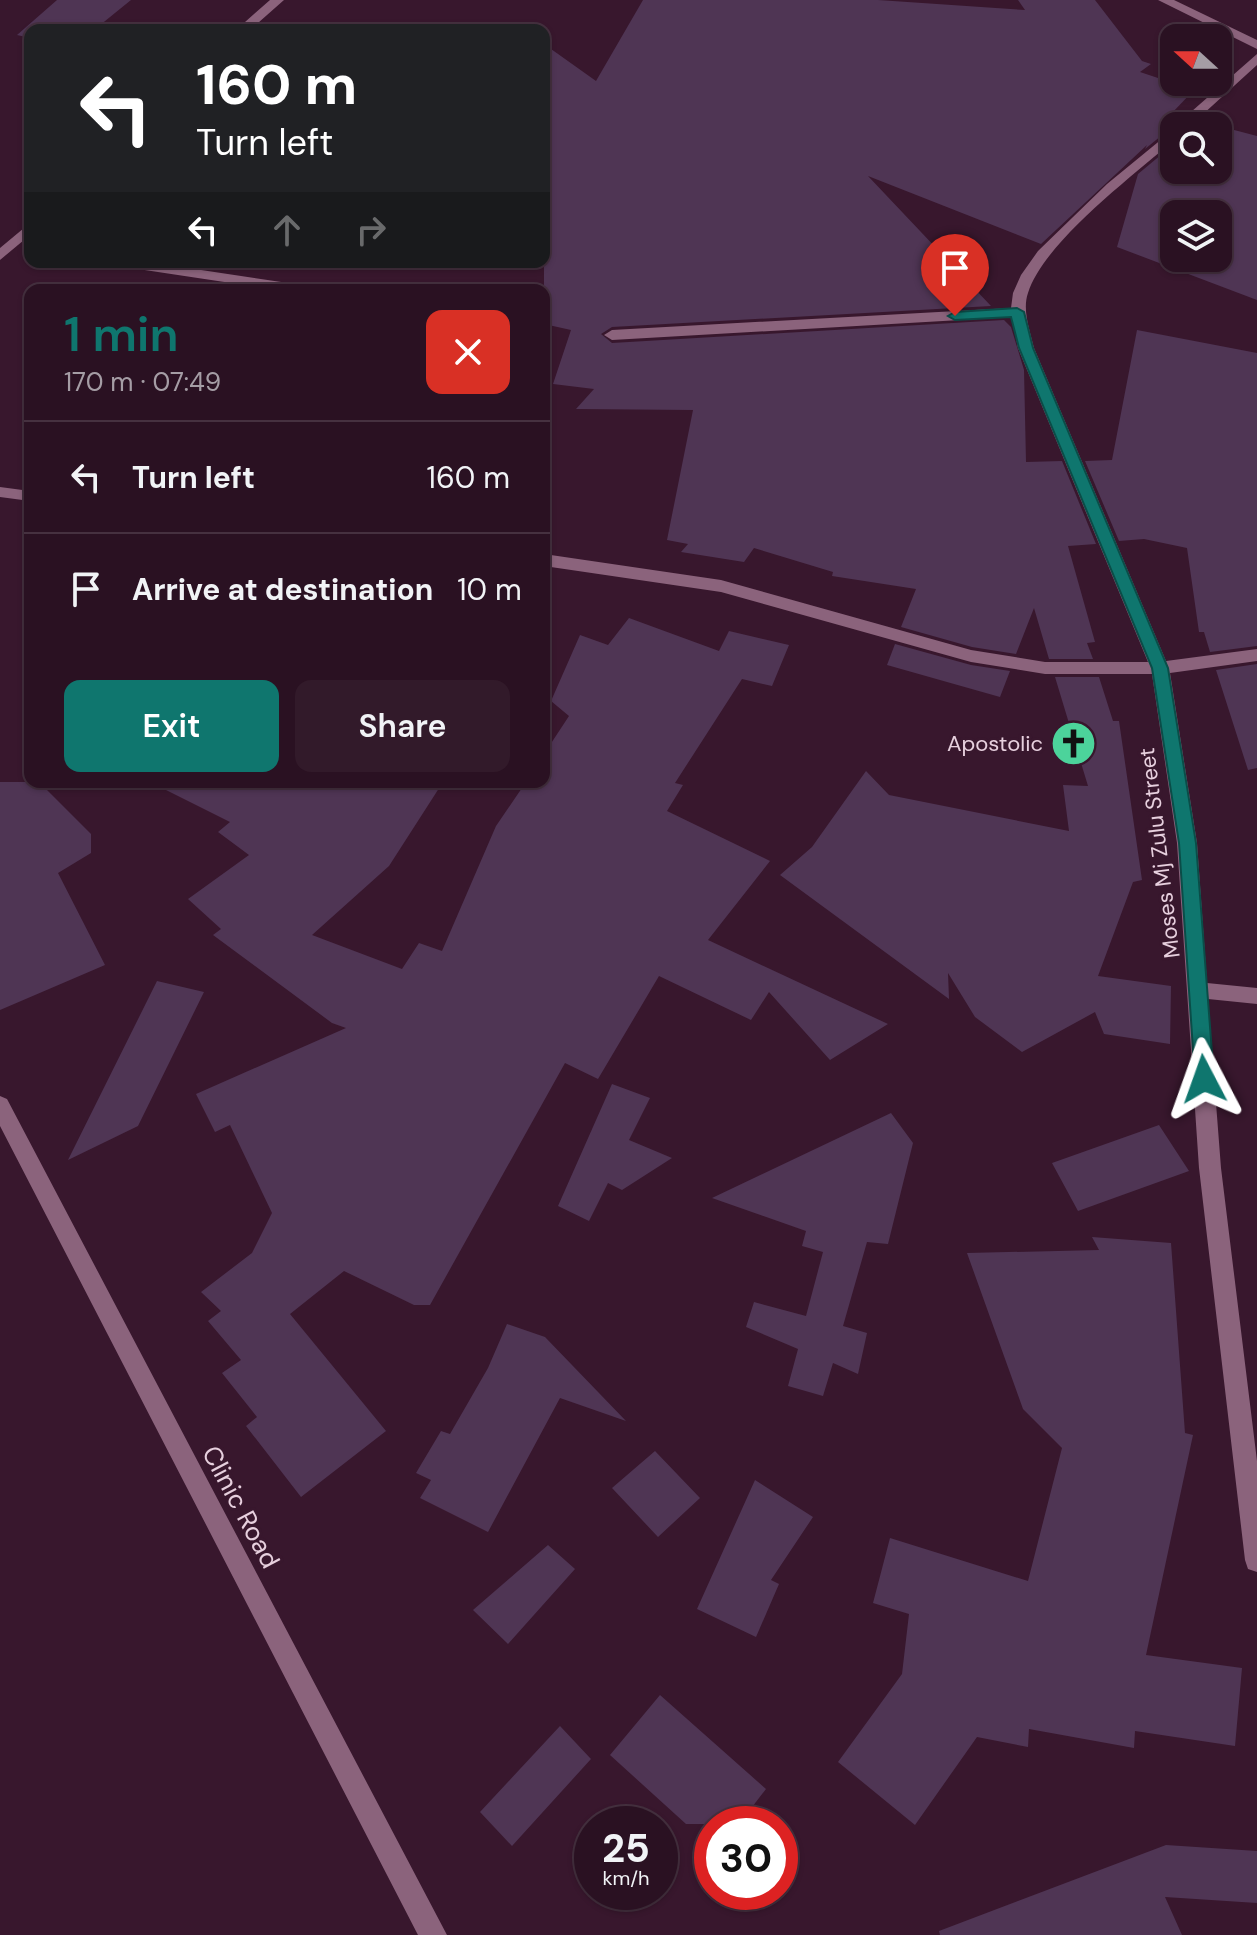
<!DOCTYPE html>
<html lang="en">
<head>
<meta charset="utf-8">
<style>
  :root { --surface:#2a1122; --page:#321a2a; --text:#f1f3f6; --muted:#a59da5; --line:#463140; --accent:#0f766e }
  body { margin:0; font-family:"DM Sans",sans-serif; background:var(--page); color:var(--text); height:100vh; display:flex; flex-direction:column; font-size:30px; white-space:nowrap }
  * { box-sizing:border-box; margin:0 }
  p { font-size:26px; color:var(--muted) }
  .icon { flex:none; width:44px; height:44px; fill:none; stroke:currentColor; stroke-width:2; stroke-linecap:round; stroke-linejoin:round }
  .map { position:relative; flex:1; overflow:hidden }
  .drawer { position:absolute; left:24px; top:284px; width:526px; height:504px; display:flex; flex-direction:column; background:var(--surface); border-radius:16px; box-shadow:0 2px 6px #0004,0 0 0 2px var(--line) }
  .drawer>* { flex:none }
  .hud { position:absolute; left:24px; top:24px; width:526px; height:244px; border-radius:16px; box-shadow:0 2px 6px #0004,0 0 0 2px var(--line); background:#202124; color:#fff; overflow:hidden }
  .needle { width:52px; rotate:291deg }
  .tools { position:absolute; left:1160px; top:24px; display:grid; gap:16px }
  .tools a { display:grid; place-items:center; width:72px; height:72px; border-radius:16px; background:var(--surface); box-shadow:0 2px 6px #0004,0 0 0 2px var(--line); font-size:40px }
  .speed { position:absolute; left:574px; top:1806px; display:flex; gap:16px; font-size:40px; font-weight:700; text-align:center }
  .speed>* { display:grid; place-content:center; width:104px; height:104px; border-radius:50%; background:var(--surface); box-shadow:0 2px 6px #0004,0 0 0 2px var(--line); line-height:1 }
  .speed small { font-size:20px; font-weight:400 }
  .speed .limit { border:12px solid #d22; background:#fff; color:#111 }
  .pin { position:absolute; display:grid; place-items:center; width:68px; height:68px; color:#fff; margin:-82px -34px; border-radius:50% 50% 50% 0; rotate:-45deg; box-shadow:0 0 8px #0007 }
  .pin .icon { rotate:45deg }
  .me { position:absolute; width:88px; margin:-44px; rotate:356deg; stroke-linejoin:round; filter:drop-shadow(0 0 6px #0008) }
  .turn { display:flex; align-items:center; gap:28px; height:168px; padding:0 40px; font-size:36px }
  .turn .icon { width:104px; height:104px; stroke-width:2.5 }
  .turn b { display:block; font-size:56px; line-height:68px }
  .lanes { display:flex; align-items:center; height:76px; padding:0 40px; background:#0003; justify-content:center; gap:40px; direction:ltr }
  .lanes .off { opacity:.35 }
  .round { display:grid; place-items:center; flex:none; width:84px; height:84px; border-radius:16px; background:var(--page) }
  .overview { display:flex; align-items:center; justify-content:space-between; height:136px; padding:0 40px }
  h1 { font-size:48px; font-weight:600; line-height:60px; color:var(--accent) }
  .action { display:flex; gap:16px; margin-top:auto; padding:16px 40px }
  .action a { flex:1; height:92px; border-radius:16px; background:var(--accent); color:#fff; font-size:32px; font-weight:600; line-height:92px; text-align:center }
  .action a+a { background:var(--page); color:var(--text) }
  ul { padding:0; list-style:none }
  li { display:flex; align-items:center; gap:24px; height:112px; padding:0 40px; border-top:2px solid var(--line) }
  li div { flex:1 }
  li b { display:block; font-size:30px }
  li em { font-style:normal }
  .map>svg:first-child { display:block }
  .building { fill:#4f3554; fill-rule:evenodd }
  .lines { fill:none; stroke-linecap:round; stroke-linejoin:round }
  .minor { fill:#8b637c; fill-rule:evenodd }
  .route { fill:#0f766e; stroke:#0a4d48; stroke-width:2 }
  .labels { text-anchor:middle; stroke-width:6; stroke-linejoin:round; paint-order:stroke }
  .poi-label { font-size:22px; fill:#e7d0de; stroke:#38172d; text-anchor:end }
  .street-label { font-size:22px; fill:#e7d0de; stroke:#38172d }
  .near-street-label { font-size:26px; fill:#e7d0de; stroke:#38172d }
</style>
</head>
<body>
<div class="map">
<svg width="1257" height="1935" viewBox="0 0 1257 1935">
  <rect width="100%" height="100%" fill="#38172d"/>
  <path class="building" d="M 57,0 L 131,0 L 94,30 L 30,30 L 30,38 L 17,35 Z
    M 643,0 L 878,0 L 1025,10 L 1018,0 L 1095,0 L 1142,61 L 1151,64 L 1140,72 L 1194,90 L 1171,114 L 1181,116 L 1172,127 L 1145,149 L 1147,145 L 1041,244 L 868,176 L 991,306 L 612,327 L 601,334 L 612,343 L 1004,320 L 1011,327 L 1024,370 L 1026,462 L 1062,461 L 1096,544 L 1068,546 L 1095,642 L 1087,643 L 1093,659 L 1049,659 L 1034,608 L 1016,654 L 972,647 L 901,627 L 916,589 L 832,576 L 833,572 L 754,548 L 744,562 L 681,552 L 688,544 L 667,540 L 693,410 L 576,409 L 594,389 L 553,384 L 571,330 L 544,324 L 544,44 L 596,81 Z
    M 1200,121 L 1257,136 L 1257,300 L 1117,247 L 1138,174 L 1174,144 L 1174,170 L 1218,170 L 1218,126 L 1194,126 ZM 1174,214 L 1218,214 L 1218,258 L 1174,258 Z
    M 1137,330 L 1257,353 L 1257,646 L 1210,652 L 1204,632 L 1199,632 L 1187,548 L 1144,539 L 1119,541 L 1085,461 L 1112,460 Z
    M 629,618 L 719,651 L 729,631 L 789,645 L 772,686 L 742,679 L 675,783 L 683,785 L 667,811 L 770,861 L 708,940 L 888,1024 L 830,1060 L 769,992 L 751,1020 L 659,976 L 598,1079 L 565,1063 L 430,1305 L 414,1305 L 344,1271 L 290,1314 L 386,1431 L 301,1497 L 246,1426 L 257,1417 L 222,1373 L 241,1360 L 208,1321 L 221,1311 L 201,1292 L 252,1253 L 272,1213 L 230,1125 L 215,1132 L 196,1094 L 346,1028 L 332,1023 L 213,935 L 221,929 L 188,899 L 249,855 L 218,832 L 230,822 L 150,782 L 443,782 L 389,866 L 312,935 L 402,969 L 419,943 L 442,951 L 496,826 L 526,782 L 544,782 L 544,754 L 569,716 L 551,701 L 580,635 L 608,645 Z
    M 895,644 L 971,665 L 1010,671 L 1000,697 L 887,665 Z
    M 1257,664 L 1257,768 L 1248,770 L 1216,670 Z
    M 1055,677 L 1099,677 L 1113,721 L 1119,721 L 1142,880 L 1133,882 L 1098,976 L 1171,986 L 1170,1044 L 1104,1034 L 1095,1012 L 1022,1052 L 975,1017 L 948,973 L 949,999 L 780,875 L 812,847 L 866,771 L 889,795 L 1069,831 L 1063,785 L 1088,786 Z
    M 0,782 L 39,782 L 91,834 L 91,853 L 58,873 L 105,965 L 0,1010 Z
    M 157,981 L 204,992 L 138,1126 L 68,1160 Z
    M 612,1084 L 650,1098 L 629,1140 L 672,1158 L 622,1190 L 608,1183 L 589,1221 L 558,1206 Z
    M 891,1113 L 913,1143 L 888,1244 L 867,1242 L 843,1326 L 867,1333 L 858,1374 L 833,1363 L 823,1396 L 788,1386 L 798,1349 L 746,1327 L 754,1302 L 806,1316 L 823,1252 L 802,1246 L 806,1231 L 712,1198 Z
    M 1159,1125 L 1189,1171 L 1078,1211 L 1052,1163 Z
    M 1092,1237 L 1171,1243 L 1185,1433 L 1193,1435 L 1146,1655 L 1242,1668 L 1235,1746 L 1135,1731 L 1134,1748 L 1029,1729 L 1028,1747 L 977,1737 L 915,1825 L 838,1762 L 902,1674 L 909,1614 L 873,1603 L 890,1538 L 1028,1581 L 1062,1448 L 1023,1409 L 967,1253 L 1099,1250 Z
    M 507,1324 L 545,1337 L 626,1421 L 560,1398 L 488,1532 L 420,1498 L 431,1480 L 416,1473 L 441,1431 L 450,1434 L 488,1368 Z
    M 655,1451 L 700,1498 L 658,1537 L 612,1488 Z
    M 755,1480 L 813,1517 L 771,1580 L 779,1584 L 756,1637 L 697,1609 Z
    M 548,1545 L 575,1569 L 508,1644 L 473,1610 Z
    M 660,1695 L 766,1789 L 739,1824 L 686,1824 L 610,1755 Z
    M 560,1726 L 591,1759 L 512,1846 L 480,1812 Z
    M 1166,1845 L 1257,1851 L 1257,1903 L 1165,1897 L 1182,1935 L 940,1935 L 939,1931 Z"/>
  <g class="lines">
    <path class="minor" d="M 270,0 L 284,0 L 250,30 L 236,30 Z
      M 1158,0 L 1174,0 L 1257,40 L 1257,49 Z
      M 1257,54 L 1257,65 L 1190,126 L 1175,126 Z
      M 1174,129 L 1174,140 C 1133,176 1044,242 1028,293 C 1022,310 1030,331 1034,348 L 1166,661 L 1257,649 L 1257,661 L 1170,673 L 1197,843 L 1207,983 L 1257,988 L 1257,1004 L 1208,999 L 1221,1168 L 1257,1461 L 1257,1572 L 1248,1569 L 1245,1560 L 1199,1168 L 1177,843 L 1152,674 L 1045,674 L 971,662 L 721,592 L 544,566 L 544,554 L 721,580 L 971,650 L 1045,662 L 1148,662 L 1018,348 L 1012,317 L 612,340 L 604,335 L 612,330 L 1011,308 L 1013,293 L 1021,275 L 1038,251 L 1107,184 Z
      M 30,223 L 30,235 L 0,260 L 0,248 Z
      M 111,262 L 148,262 L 288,283 L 295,287 L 293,290 L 278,290 L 118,266 Z
      M 0,487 L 30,491 L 30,501 L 0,497 Z
      M 0,1096 L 7,1099 L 447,1935 L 418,1935 L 0,1126 Z"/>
  </g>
  <path class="route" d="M 1017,308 L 1024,312 L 1033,348 L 1168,668 L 1196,843 L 1214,1079 L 1204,1087 L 1195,1079 L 1179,843 L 1152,668 L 1019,348 L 1011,317 L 955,320 L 948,316 L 955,312 Z"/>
  <defs>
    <symbol id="church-disc" viewBox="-11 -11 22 22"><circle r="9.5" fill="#4cd39b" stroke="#38172d"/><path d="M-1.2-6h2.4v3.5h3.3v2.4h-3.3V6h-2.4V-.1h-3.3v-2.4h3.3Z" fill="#111"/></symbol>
  </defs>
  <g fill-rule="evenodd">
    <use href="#church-disc" x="1048" y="718" width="51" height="51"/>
  </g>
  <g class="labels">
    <g class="poi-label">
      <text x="1043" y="751">Apostolic</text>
    </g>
    <g class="street-label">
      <text transform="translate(1159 853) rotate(-97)" y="8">Moses Mj Zulu Street</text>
    </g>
    <g class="near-street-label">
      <text transform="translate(241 1507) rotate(62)" y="9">Clinic Road</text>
    </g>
  </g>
</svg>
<div class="tools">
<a><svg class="needle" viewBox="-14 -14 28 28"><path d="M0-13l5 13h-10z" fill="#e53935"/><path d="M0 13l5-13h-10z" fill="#a59da5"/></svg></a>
<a><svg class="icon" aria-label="search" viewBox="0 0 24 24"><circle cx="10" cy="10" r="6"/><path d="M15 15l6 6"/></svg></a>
<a><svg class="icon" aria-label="layers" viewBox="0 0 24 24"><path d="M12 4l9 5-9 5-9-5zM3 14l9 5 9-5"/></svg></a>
</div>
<div class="speed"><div>25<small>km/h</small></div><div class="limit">30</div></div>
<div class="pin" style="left:955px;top:316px;background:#d93025"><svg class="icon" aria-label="arrive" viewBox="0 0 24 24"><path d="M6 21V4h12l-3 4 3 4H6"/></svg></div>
<svg class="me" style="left:1204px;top:1079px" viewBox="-20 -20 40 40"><path d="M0-17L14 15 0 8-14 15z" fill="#0f766e" stroke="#fff" stroke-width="4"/></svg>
<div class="hud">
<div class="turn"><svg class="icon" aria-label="left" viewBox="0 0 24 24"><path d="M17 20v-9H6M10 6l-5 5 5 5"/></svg><div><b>160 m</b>Turn left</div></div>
<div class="lanes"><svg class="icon" aria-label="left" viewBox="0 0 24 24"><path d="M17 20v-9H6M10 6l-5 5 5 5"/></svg><svg class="icon off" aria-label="ahead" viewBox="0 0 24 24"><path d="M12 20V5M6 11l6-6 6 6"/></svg><svg class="icon off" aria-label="right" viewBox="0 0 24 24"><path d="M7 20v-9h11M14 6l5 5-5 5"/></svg></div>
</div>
<section class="drawer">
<div class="overview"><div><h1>1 min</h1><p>170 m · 07:49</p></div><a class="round" style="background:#d93025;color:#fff"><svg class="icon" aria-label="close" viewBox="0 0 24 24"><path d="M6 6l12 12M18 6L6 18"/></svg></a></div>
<ul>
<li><svg class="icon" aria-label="left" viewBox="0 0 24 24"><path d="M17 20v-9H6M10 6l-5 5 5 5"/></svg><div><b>Turn left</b></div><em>160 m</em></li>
<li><svg class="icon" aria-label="arrive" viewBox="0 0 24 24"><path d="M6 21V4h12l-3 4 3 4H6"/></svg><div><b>Arrive at destination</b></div><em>10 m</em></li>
</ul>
<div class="action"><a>Exit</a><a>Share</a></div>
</section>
</div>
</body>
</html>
